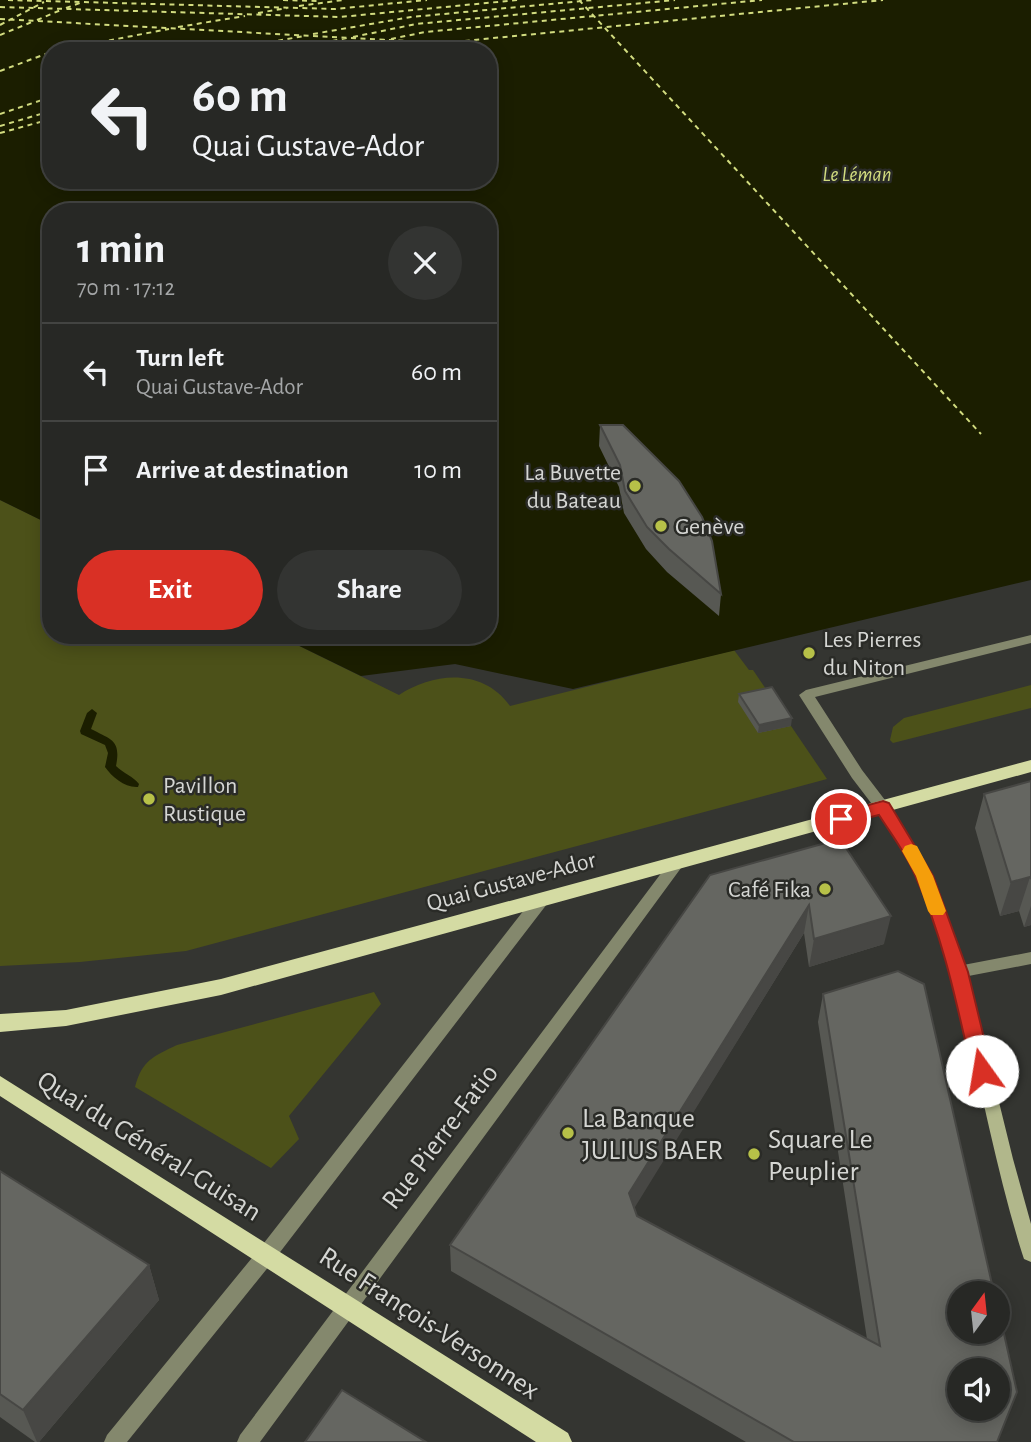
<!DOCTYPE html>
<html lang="en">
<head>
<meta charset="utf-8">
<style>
  :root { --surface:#272825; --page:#333432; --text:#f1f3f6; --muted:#a4a6a7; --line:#434442; --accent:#d93025 }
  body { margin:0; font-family:"Alegreya Sans",sans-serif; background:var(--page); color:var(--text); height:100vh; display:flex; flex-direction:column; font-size:26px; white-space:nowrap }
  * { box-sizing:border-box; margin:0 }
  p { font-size:23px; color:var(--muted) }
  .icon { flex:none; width:38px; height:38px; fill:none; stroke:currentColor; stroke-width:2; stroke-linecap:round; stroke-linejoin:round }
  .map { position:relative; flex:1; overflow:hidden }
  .drawer { position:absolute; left:42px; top:203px; width:455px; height:441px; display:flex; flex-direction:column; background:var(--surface); border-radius:28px; box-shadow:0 4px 18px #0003,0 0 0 2px var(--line) }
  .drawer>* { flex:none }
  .banner { position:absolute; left:42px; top:42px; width:455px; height:147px; border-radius:28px; box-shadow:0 4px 18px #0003,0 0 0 2px var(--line); background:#272825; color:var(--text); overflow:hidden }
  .needle { width:46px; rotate:15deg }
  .controls { position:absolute; left:947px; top:1281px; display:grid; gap:14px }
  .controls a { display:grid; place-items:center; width:63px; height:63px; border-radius:50%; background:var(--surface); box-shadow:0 4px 18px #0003,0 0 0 2px var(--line); font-size:35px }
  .pin { position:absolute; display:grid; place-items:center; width:60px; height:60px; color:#fff; margin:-30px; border:4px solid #fff; border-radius:50%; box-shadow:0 2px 7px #0007 }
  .me { position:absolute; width:77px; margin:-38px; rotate:347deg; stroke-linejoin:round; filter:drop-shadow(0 0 5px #0008) }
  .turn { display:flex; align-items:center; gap:24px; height:147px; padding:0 35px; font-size:32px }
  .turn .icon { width:91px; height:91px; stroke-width:2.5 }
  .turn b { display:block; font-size:49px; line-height:60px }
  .round { display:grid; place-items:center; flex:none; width:74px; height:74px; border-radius:37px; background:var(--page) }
  .headline { display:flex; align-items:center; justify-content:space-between; height:119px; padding:0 35px }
  h1 { font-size:42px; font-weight:700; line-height:52px }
  .primary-button { display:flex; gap:14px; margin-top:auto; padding:14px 35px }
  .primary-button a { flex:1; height:80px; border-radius:42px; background:var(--accent); color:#fff; font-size:28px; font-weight:700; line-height:80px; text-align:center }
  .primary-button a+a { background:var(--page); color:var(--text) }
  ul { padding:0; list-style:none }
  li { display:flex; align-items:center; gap:21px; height:98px; padding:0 35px; border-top:2px solid var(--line) }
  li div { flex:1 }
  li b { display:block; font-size:26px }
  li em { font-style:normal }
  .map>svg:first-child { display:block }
  .green { fill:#4c5119 }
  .water { fill:#1b1e00; fill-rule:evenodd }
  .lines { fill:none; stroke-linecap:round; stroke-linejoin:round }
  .stream { fill:#1b1e00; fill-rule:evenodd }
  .ferry { stroke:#d2dc7f; stroke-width:2; stroke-dasharray:5 4.5; stroke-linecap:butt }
  .service { fill:#84886d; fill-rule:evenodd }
  .minor { fill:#84886d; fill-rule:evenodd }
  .tertiary { fill:#84886d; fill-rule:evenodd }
  .secondary { fill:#b1b78b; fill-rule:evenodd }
  .primary { fill:#d4dba3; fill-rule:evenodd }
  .wall { fill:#575853 }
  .shaded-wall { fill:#474744 }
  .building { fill:#656661; stroke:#474744; stroke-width:2; fill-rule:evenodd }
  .route { fill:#d93025; stroke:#8d1f18; stroke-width:2 }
  .slow { fill:#f59e0b }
  .poi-dot { fill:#b7c148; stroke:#2a2b27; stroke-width:2.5 }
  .labels { text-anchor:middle; stroke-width:5; stroke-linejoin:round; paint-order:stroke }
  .far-water-label { font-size:21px; font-style:italic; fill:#d2dc7f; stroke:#2a2b27 }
  .poi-label { font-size:24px; fill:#d5d6d3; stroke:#2a2b27; text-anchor:start }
  .street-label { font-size:24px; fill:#d5d6d3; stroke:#2a2b27 }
  .near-poi-label { font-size:28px; fill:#d5d6d3; stroke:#2a2b27; text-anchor:start }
  .near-street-label { font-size:28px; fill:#d5d6d3; stroke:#2a2b27 }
</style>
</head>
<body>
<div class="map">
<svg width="1031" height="1442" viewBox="0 0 1031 1442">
  <rect width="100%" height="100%" fill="#343531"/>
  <path class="green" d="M 0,500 L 51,525 L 51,635 L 277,635 L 399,695 C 434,672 483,668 510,706 L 734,650 L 749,670 L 753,670 L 827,779 L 186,951 L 80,962 L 0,966 Z
    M 1031,685 L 1031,708 L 893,743 L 890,740 L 893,727 L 904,718 Z
    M 374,992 L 381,1004 L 289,1116 L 299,1139 L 271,1168 L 135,1087 C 142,1060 154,1056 177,1045 Z"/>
  <path class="water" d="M 0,0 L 1031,0 L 1031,580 L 573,689 L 455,664 L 361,676 L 277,635 L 488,635 L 488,212 L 51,212 L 51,525 L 0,500 ZM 51,51 L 488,51 L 488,180 L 51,180 Z"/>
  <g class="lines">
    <path class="stream" d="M 92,709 L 97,713 L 91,729 C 112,740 121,740 116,766 C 123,773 134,777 139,784 L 138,787 C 125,788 112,777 105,767 L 108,753 L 105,745 L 81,734 L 80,731 L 87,713 Z"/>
    <path class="ferry" d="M 8,0 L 335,9 L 427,0
      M 283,0 L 321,1
      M 579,0 L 981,434
      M 299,6 L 343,0
      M 0,7 L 340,17 L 518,0
      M 66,8 L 80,3
      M 258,13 L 287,8
      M 0,19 L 443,43 L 883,0
      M 37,20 L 61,10
      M 0,25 L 44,2
      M 178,27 L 245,16
      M 313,34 L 411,17 L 593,0
      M 0,35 L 32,22
      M 353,37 L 416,24 L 675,0
      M 391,39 L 425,32 L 762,0
      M 53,51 L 169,29
      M 222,51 L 304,36
      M 286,51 L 347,38
      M 335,51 L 385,40
      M 0,71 L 51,52
      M 0,114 L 51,97
      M 0,126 L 51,111
      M 0,133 L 51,119"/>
    <path class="service" d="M 1031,635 L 1031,643 L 815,697 L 862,770 L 888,804 L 890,808 L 888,812 L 878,812 L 852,778 L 799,695 L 806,690 Z"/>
    <path class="minor" d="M 1031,952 L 1031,964 L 958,978 L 952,977 L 950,972 L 952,967 L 958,966 Z"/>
    <path class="tertiary" d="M 676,858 L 681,860 L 684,864 L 681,868 L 260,1442 L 237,1442 L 240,1435 L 671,860 Z
      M 541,894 L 547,896 L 549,900 L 547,904 L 274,1260 L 127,1442 L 104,1442 L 107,1435 L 260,1248 L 535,896 Z"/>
    <path class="secondary" d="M 883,803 L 888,804 L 933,876 L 966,968 L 1013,1159 L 1031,1224 L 1031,1262 L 1024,1259 L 1022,1253 C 983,1129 969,996 917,876 C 907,852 889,831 876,808 L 878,804 Z"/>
    <path class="primary" d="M 1031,760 L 1031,772 L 221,995 L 66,1026 L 0,1032 L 0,1014 L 66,1010 L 221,979 Z
      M 0,1076 L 568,1433 L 572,1442 L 536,1442 L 0,1096 Z"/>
  </g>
  <path class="wall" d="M 600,425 L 721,594 L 719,616 L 667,572 L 646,549 L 624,513 L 619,487 L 599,446 Z
    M 739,694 L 791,726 L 758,733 L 738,702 Z
    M 1031,781 L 1031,925 L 1024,927 L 1019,911 L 1000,916 L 975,828 L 984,794 Z
    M 840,839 L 884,944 L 809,967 L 804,933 L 634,1207 L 637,1216 L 867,1339 L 818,1022 L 823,994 L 997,1442 L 746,1442 L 451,1271 L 450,1245 Z
    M 0,1171 L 149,1265 L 159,1300 L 39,1442 L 35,1442 L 0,1417 Z"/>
  <path class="shaded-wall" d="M 792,718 L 791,726 L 758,733 L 759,725 Z
    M 1030,877 L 1019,911 L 1000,916 L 1011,882 Z
    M 809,905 L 804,933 L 627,1220 L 629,1193 Z
    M 1031,906 L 1031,925 L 1024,927 Z
    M 891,916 L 884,944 L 809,967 L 814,939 Z
    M 149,1265 L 159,1300 L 39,1442 L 37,1442 L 23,1410 Z"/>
  <path class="building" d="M 600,425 L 623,425 L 679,481 L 702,517 L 712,541 L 721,594 L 669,549 L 647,527 L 625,491 L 620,465 Z
    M 772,687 L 792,718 L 759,725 L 739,694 Z
    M 1031,781 L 1031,879 L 1030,877 L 1011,882 L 984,794 Z
    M 840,839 L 891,916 L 814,939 L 809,905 L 629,1193 L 637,1216 L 880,1346 L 823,994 L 898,971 L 924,984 L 994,1293 L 959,1293 L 959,1332 L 998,1332 L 998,1307 L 1017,1392 L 997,1442 L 794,1442 L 450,1245 L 710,875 ZM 959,1370 L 998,1370 L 998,1409 L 959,1409 Z
    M 0,1171 L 149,1265 L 23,1410 L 0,1394 Z
    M 342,1390 L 426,1442 L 305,1442 Z"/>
  <path class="route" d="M 883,801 L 889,803 L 933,876 L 968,972 L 992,1071 L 989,1077 L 982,1079 L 975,1077 L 972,1071 C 957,1005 943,936 915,875 C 906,853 891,834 879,815 L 841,825 L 833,819 L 835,814 Z"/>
  <path class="slow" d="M 911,844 L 917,846 L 933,876 L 946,911 L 943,915 L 931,915 L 928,911 L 916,876 L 902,851 L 905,846 Z"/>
  <g class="poi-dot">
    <circle cx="635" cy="486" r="7"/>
    <circle cx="661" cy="526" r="7"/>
    <circle cx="809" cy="653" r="7"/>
    <circle cx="149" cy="799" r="7"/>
    <circle cx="825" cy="889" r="7"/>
    <circle cx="568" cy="1133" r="7"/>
    <circle cx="754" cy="1154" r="7"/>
  </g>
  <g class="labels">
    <g class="far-water-label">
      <text x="857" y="181">Le Léman</text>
    </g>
    <g class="poi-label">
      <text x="621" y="480" text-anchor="end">La Buvette<tspan x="621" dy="28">du Bateau</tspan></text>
      <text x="675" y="534">Genève</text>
      <text x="823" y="647">Les Pierres<tspan x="823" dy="28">du Niton</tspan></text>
      <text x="163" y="793">Pavillon<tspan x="163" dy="28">Rustique</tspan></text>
      <text x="811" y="897" text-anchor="end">Café Fika</text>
    </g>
    <g class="street-label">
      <text transform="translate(511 881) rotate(-15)" y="8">Quai Gustave-Ador</text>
    </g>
    <g class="near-poi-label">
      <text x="582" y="1127">La Banque<tspan x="582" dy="32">JULIUS BAER</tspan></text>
      <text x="768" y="1148">Square Le<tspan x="768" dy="32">Peuplier</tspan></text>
    </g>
    <g class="near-street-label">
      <text transform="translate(439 1136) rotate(-53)" y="10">Rue Pierre-Fatio</text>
      <text transform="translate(150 1145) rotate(32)" y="10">Quai du Général-Guisan</text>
      <text transform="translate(430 1322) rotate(33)" y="10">Rue François-Versonnex</text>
    </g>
  </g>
</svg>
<div class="controls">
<a><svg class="needle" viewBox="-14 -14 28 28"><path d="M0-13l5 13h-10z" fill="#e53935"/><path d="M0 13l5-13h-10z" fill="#a4a6a7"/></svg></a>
<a><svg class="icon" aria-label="sound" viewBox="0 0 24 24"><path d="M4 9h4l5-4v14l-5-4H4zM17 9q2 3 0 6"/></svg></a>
</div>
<div class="pin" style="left:841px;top:819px;background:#d93025"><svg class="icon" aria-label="arrive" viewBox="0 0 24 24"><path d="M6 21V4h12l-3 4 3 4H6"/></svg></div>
<svg class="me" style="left:982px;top:1071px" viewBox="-20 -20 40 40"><circle r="19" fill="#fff"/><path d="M0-13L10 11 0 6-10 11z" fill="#d93025"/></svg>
<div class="banner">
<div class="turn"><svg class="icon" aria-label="left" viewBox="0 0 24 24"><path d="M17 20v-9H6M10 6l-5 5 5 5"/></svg><div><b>60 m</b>Quai Gustave-Ador</div></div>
</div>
<section class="drawer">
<div class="headline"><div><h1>1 min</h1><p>70 m · 17:12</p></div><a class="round"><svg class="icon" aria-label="close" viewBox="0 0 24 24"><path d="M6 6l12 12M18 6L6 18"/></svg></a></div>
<ul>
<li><svg class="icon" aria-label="left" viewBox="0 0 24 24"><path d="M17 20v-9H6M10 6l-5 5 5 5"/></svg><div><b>Turn left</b><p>Quai Gustave-Ador</p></div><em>60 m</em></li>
<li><svg class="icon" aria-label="arrive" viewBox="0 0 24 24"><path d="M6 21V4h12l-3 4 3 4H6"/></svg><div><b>Arrive at destination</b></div><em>10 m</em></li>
</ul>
<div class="primary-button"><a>Exit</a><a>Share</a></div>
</section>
</div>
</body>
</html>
